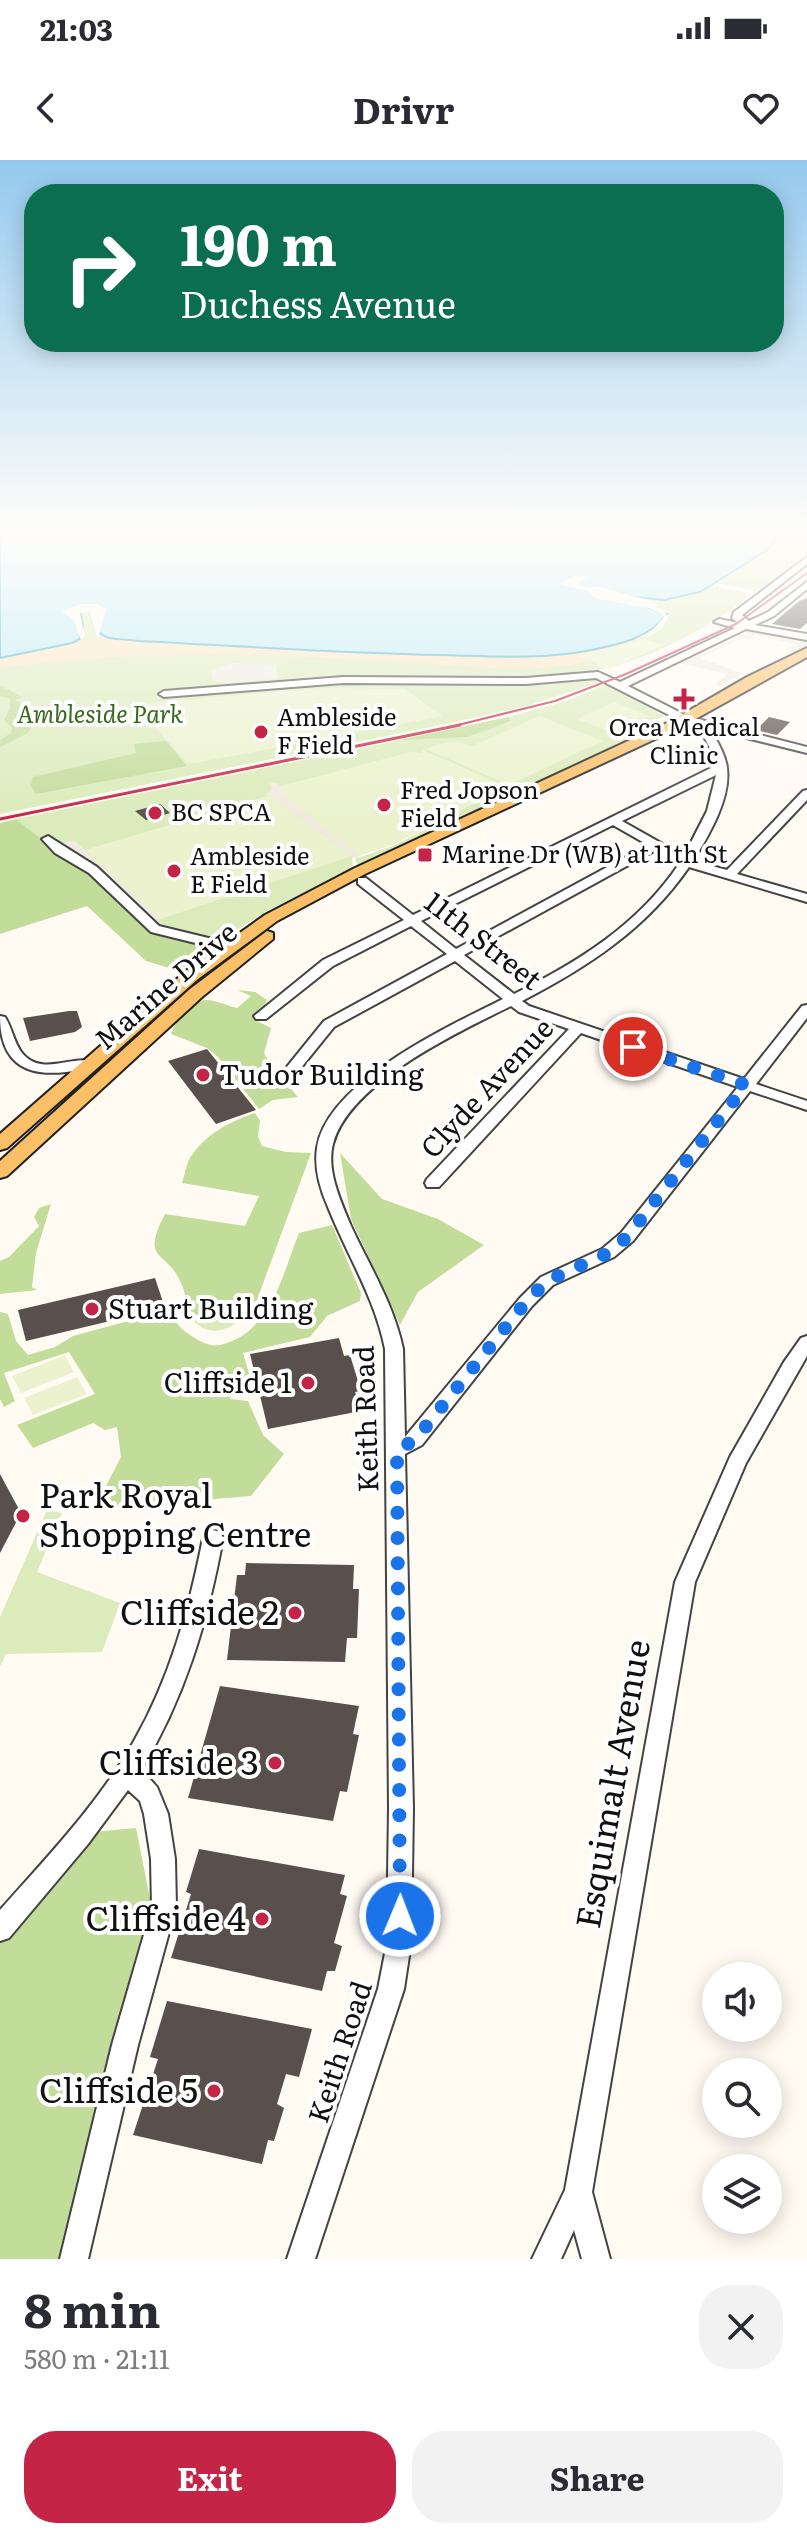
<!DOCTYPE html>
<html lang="en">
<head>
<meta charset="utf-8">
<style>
  :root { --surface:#fff; --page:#f2f2f3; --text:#2b2b33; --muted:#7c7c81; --accent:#c42445 }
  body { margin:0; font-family:Literata,serif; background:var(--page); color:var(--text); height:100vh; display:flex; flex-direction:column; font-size:30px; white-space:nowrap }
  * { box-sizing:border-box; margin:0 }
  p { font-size:26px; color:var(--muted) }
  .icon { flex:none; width:44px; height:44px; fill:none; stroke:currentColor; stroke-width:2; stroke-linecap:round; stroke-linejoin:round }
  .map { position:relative; height:2099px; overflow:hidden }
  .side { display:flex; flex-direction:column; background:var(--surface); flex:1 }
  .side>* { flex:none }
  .top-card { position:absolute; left:24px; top:24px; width:760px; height:168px; border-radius:32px; box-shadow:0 4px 20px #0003; background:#0b6e4f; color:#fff; overflow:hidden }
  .tools { position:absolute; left:702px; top:1802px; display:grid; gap:16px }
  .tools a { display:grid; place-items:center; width:80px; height:80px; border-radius:50%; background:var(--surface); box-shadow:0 4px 20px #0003; font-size:40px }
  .pin { position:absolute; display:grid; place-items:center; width:68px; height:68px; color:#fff; margin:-34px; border:4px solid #fff; border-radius:50%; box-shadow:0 2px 8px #0007 }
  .me { position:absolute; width:88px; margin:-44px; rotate:1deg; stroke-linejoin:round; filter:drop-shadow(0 0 6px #0008) }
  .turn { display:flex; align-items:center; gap:28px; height:168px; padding:0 24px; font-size:36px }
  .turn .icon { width:104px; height:104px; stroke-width:2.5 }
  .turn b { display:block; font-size:56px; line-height:68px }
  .round { display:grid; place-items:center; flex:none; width:84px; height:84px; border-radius:32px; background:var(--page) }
  .overview { display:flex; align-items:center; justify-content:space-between; height:136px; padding:0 24px }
  h1 { font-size:48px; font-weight:700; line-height:60px }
  .primary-button { display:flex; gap:16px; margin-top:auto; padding:16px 24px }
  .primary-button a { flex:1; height:92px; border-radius:32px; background:var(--accent); color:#fff; font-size:32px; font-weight:700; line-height:92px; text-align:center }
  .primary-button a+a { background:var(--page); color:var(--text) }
  .status { display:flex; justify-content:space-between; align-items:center; height:56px; padding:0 40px; background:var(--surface); direction:ltr }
  .status svg { height:22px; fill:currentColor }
  header { display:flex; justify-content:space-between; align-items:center; height:104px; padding:0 24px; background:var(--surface); font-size:36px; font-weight:700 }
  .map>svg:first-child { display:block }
  .green { fill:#dbebbb }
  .forest { fill:#c2dc9a }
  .sand { fill:#fbe4be }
  .pitch { fill:#ebf2cd }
  .plaza { fill:#f0eae0 }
  .water { fill:#b6e9f7; stroke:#3cacd0; stroke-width:2 }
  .pier { fill:#fffbf3 }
  .building { fill:#594f4c }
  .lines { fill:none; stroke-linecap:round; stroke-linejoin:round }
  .minor-casing { stroke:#434343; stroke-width:4 }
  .major-casing { stroke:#212121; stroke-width:4 }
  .minor { fill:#fff; fill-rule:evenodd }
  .major { fill:#fabf67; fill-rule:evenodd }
  .rail-far1 { stroke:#c42445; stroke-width:2 }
  .rail { stroke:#c42445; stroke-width:3 }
  .route { stroke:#1a73e8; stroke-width:14; stroke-dasharray:0 25.2 }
  .poi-dot { fill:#c42445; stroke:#fff; stroke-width:3 }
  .labels { text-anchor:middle; stroke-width:8; stroke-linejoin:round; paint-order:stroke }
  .far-park-label { font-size:24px; font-style:italic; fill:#3a6a1e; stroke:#fff }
  .far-poi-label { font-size:24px; fill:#101010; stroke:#fff; text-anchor:start }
  .street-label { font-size:28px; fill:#101010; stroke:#fff }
  .poi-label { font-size:28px; fill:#101010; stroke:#fff; text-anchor:start }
  .near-poi-label { font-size:34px; fill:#101010; stroke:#fff; text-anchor:end }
  .near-street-label { font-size:34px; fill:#101010; stroke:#fff }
</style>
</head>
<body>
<div class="status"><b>21:03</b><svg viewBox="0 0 49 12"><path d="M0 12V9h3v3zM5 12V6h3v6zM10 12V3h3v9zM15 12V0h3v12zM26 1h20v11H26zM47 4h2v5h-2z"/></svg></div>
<header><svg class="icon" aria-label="back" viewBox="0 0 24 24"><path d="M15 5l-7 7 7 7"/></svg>Drivr<svg class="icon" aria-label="heart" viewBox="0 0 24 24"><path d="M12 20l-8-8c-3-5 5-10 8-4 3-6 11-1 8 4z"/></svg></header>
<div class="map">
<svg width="807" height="2099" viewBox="0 0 807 2099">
  <rect width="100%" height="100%" fill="#fffbf3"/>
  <path class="green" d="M 790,369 L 807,369 L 807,397 L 762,432 L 716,423 L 750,400 L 762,399 L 765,393 L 777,389 L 776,386 L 783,373 Z
    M 711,426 L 752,434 C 711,467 639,506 586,512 L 603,521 L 527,546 L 450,563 L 0,654 L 0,498 L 80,451 L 627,442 L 620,438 L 700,432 Z
    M 607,524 L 664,556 L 615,582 L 638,574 L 359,708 L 355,699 L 395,685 L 447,658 L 391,685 L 352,698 L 353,708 L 265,752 L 177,808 L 16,659 L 498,560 L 566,541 Z
    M 221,1140 L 233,1145 L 239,1157 L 257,1140 C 244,1164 212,1185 191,1158 L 197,1159 Z
    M 47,1350 L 62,1353 L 37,1412 L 120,1443 L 102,1492 L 6,1494 L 0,1506 L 0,1457 Z"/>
  <path class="forest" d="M 0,525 L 22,537 L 15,540 L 34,549 L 38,557 L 28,573 L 0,587 L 0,580 L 11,573 L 12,568 L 4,560 L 10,548 L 10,539 L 0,536 Z
    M 508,557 L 511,561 L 467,577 L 399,580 Z
    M 166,581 L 187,606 L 35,634 L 31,625 L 33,617 L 136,593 L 134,584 Z
    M 16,659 L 61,695 L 86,710 L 151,772 L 212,787 L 179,811 L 146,801 L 87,746 L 0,774 L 0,663 Z
    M 237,830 L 255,832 L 267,840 L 257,861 L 271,868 L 264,893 L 272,907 L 298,937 L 273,940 L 259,949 L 218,897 L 207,888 L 171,874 C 175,861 190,839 207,840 C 215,840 228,846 237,848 L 251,836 Z
    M 255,953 L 260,961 L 258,976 L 262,986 L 286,992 L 311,993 L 257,1140 L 239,1157 L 228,1161 L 221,1154 L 232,1145 L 221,1140 L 197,1159 L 191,1158 C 186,1145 186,1132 180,1121 C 166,1090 140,1102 165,1054 L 245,1066 L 259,1036 L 182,1023 C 185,1015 186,1004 190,998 C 205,974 231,961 255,953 Z
    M 340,993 L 382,1039 L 438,1059 L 484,1085 L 418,1132 L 400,1165 L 351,1059 Z
    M 51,1044 L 36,1093 L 32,1127 L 37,1130 L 0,1134 L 0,1101 L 9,1097 L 39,1066 L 34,1057 L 39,1048 Z
    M 332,1065 L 361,1133 L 360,1141 L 327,1156 L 310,1177 L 243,1193 L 252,1223 L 233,1227 L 230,1239 L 248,1241 L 263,1275 L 284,1294 L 251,1336 L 94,1349 L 121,1297 L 117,1267 L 105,1270 L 93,1263 L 33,1288 L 17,1265 L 95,1234 L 69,1192 L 4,1213 L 15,1241 L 4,1247 L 0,1239 L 0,1152 L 8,1154 L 16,1181 L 28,1195 L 55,1187 L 73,1176 L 169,1150 C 176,1165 184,1172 198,1180 C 209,1186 216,1187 227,1183 C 272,1168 283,1113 299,1073 Z
    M 136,1668 L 151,1744 L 121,1875 L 61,2099 L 0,2099 L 0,1782 L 92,1672 Z"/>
  <path class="sand" d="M 74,461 L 81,480 L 98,480 L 100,470 L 654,468 L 646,479 L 581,496 L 590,501 C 521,517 447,503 377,500 C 252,494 125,490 0,508 L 0,463 Z"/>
  <path class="pitch" d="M 645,479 L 664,485 L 608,509 L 580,496 Z
    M 323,528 L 404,529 L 443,556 L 195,603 L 186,602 L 134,544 Z
    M 614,542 L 650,556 L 613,573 L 577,559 Z
    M 539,556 L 603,581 L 509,625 L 426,589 C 443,582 455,579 472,586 Z
    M 423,590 L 508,627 L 391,685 L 358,696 L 277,630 L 280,626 L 411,592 L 421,593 Z
    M 270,635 L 352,696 L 160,759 L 85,690 Z
    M 65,1195 L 74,1212 L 21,1233 L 12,1216 Z
    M 77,1217 L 87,1234 L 33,1255 L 24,1238 Z"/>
  <path class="plaza" d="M 747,469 L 807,480 L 807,486 L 794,492 L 785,490 L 796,484 L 756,475 L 749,480 L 742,478 L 700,498 L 744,514 L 718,526 L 715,525 L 727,514 L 675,502 L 688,496 L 696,497 L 747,473 L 743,470 Z
    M 232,503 L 276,505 L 278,519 L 229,523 L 213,521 L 211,510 Z
    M 270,623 L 277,623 L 280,626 L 278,630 L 359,697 L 356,699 L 270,635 L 265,635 L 271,630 Z
    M 74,680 L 161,760 L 153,763 L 67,690 L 72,689 L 63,683 Z"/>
  <path class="water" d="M 0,369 L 785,369 L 778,374 L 769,389 L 700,432 L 664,440 L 623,436 L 620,438 L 667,454 C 649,479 616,485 586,491 C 539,500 487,496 439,495 C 339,493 239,486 139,481 C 107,477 99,484 89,450 L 80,451 L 83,466 L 80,479 L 72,483 L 0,498 Z"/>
  <path class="pier" d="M 573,416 L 587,417 L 579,422 L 578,426 L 599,427 L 660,443 L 654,443 L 659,447 L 646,445 L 665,450 L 668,460 L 659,471 L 646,478 L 664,457 L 663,454 L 648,448 L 594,438 L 588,431 L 559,424 Z
    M 81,444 L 97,444 L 106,449 L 98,479 L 89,452 L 80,453 L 85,476 L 81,480 L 74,461 L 62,451 Z"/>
  <path class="building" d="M 807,438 L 807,463 L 800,469 L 772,464 L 799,441 Z
    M 769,557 L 790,562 L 777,575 L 756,570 Z
    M 160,644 L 170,653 L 146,660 L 135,651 Z
    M 69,851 L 77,851 L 82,867 L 75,872 L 30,881 L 23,858 Z
    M 207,889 L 256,950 L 216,964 L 168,901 Z
    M 155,1118 L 165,1148 L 26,1181 L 18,1150 Z
    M 339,1178 L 344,1196 L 350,1195 L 361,1231 L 355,1232 L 361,1251 L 268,1269 L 250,1194 Z
    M 0,1314 L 21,1353 L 0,1393 Z
    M 246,1403 L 354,1405 L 353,1429 L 359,1429 L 357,1478 L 347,1478 L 345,1502 L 227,1500 L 237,1415 L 245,1415 Z
    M 220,1526 L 359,1546 L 353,1574 L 359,1575 L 347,1632 L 340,1631 L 333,1661 L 188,1638 Z
    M 199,1689 L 345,1715 L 340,1734 L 347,1736 L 334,1783 L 342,1786 L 335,1811 L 327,1811 L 322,1831 L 171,1798 L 191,1734 L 186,1732 Z
    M 167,1841 L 312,1869 L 299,1917 L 286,1914 L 277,1944 L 284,1948 L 274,1981 L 268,1980 L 262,2004 L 133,1975 L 158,1899 L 150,1897 Z"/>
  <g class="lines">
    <defs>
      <path id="minor" d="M 807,397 L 807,404 L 742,455 L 749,461 L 768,452 L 807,422 L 807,429 L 774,456 L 755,465 L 807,474 L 807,480 L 746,469 L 628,526 L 689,557 L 807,587 L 807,593 L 710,569 C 717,580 726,597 727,608 C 731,638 709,675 693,701 L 727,710 L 803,631 L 807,630 L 807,640 L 737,714 L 807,734 L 807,742 L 689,707 C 646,769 588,807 522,841 L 529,846 L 744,919 L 802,846 L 807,845 L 807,858 L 756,924 L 807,941 L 807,950 L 750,931 L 633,1081 L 614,1097 L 553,1125 L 532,1146 L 422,1285 L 405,1294 L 413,1648 L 411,1783 L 404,1829 L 315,2099 L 287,2099 L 378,1829 L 387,1783 L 389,1648 L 385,1189 C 375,1138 347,1095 328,1047 C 320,1029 314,1008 317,988 C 327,922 449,866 503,839 L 455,801 L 334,867 L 296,914 L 286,914 L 284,911 L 286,908 L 324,861 L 447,794 L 411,766 L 333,806 L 266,859 L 256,859 L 254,856 L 323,800 L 404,760 L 358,724 L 358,718 L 366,718 L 413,755 L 715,606 L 712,592 L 698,565 L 681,561 L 596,518 L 526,524 L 343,523 L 164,537 L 159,534 L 164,531 L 343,517 L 526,518 L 598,512 L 620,522 L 735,468 L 714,462 L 719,459 L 738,463 L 732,458 L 734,452 ZM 716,615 L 707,651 L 684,696 L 622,661 ZM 613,665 L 648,685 L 456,789 L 421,761 ZM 656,690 L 679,704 C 638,765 578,802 514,834 L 464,795 ZM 511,846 L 519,852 L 569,869 L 427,1019 L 425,1023 L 427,1027 L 439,1027 L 581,873 L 738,927 L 621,1073 L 602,1089 L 541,1117 L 520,1138 L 405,1277 L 403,1189 C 394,1145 370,1107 351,1066 C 341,1042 326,1010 333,984 C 349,923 458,872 511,846 Z
        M 48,676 L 97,707 L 159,766 L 233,784 L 234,787 L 228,791 L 151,772 L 89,713 L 55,693 L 42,679 Z
        M 0,856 L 5,857 C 12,868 14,883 22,893 C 43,919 78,891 96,904 C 88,910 76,911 66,912 C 22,917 0,900 0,856 Z
        M 807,1176 L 807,1196 L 746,1303 L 695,1422 L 592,2032 L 610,2099 L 582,2099 L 574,2070 L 561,2099 L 532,2099 L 565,2030 L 675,1422 L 730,1297 L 784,1202 L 801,1178 Z
        M 213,1370 L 220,1372 L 223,1378 C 208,1461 184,1540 140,1612 L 148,1617 L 157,1627 L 168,1654 L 175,1699 L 176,1747 L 138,1885 L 88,2099 L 60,2099 L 112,1885 L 152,1747 L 151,1699 L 144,1654 L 140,1641 L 128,1630 L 88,1684 L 9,1778 L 0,1781 L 0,1750 C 47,1697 98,1644 134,1581 C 170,1518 189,1449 203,1378 L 206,1372 Z"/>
      <path id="major" d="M 807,488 L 807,497 L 681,567 L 365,714 L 277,761 L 198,819 L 7,988 L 0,990 L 0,974 L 186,811 L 265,755 L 355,708 L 671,561 L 747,517 Z
        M 267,771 L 273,773 L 273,779 L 202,837 L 7,1016 L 0,1018 L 0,1001 L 190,829 Z"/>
    </defs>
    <use href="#minor" class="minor-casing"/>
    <use href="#major" class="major-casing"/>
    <use href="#minor" class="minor"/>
    <use href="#major" class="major"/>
    <path class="rail-far1" d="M 450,567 L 555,541 L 626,514 L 736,464 L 807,413"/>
    <path class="rail" d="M 0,659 L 460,565"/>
  </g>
  <linearGradient id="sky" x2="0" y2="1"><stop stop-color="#94c9ee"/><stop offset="0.56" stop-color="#fffdfa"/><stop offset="1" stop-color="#fffdfa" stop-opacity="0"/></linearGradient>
  <rect width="807" height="663" fill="url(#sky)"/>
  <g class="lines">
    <path class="route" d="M 400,1756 L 397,1290 L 415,1280 L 526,1142 L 547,1121 L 608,1093 L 627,1077 L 746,925 L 633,887"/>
  </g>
  <g class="poi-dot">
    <path d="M680 527h8v8h8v8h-8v8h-8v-8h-8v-8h8z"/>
    <circle cx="261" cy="572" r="8"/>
    <circle cx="384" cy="645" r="8"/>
    <circle cx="155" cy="653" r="8"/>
    <rect x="417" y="687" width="16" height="16" rx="4"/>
    <circle cx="174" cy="711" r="8"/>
    <circle cx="203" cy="915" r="8"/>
    <circle cx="92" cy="1149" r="8"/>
    <circle cx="308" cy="1223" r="8"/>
    <circle cx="23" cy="1356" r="8"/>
    <circle cx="295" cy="1453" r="8"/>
    <circle cx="275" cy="1603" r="8"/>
    <circle cx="262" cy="1759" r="8"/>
    <circle cx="214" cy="1931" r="8"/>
  </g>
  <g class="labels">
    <g class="far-park-label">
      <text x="100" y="563">Ambleside Park</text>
    </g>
    <g class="far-poi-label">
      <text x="277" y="566">Ambleside<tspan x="277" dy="28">F Field</tspan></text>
      <text x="684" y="576" text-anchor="middle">Orca Medical<tspan x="684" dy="28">Clinic</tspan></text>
      <text x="400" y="639">Fred Jopson<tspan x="400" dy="28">Field</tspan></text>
      <text x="171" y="661">BC SPCA</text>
      <text x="441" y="703">Marine Dr (WB) at 11th St</text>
      <text x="190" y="705">Ambleside<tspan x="190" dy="28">E Field</tspan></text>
    </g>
    <g class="street-label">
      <text transform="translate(483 781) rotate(38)" y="10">11th Street</text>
      <text transform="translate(166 826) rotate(-41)" y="10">Marine Drive</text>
      <text transform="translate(487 928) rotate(-47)" y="10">Clyde Avenue</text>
      <text transform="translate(366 1259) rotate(-92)" y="10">Keith Road</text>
      <text transform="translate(340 1892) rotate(-72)" y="10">Keith Road</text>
    </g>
    <g class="poi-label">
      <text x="219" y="925">Tudor Building</text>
      <text x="108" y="1159">Stuart Building</text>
      <text x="292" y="1233" text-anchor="end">Cliffside 1</text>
    </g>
    <g class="near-poi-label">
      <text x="39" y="1348" text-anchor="start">Park Royal<tspan x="39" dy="39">Shopping Centre</tspan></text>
      <text x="279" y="1465">Cliffside 2</text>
      <text x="259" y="1615">Cliffside 3</text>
      <text x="246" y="1771">Cliffside 4</text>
      <text x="198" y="1943">Cliffside 5</text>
    </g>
    <g class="near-street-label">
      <text transform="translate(613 1624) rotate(-80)" y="12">Esquimalt Avenue</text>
    </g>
  </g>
</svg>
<div class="tools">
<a><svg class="icon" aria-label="sound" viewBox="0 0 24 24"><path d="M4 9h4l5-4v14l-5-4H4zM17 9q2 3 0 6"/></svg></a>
<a><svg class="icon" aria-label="search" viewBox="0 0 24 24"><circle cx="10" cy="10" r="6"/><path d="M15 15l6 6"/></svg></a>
<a><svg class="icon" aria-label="layers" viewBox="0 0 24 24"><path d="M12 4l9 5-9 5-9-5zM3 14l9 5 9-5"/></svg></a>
</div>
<div class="pin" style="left:633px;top:887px;background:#d93025"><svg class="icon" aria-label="arrive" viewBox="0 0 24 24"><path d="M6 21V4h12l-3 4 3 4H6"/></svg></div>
<svg class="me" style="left:400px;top:1756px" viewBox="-20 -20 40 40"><circle r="17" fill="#1a73e8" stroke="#fff" stroke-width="3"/><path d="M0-11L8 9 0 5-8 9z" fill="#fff"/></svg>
<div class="top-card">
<div class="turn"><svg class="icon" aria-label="right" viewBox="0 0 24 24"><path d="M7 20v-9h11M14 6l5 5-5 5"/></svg><div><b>190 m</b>Duchess Avenue</div></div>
</div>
</div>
<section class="side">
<div class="overview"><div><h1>8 min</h1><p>580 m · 21:11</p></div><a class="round"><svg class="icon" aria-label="close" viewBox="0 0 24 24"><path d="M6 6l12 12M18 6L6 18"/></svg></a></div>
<div class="primary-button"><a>Exit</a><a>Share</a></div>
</section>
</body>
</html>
